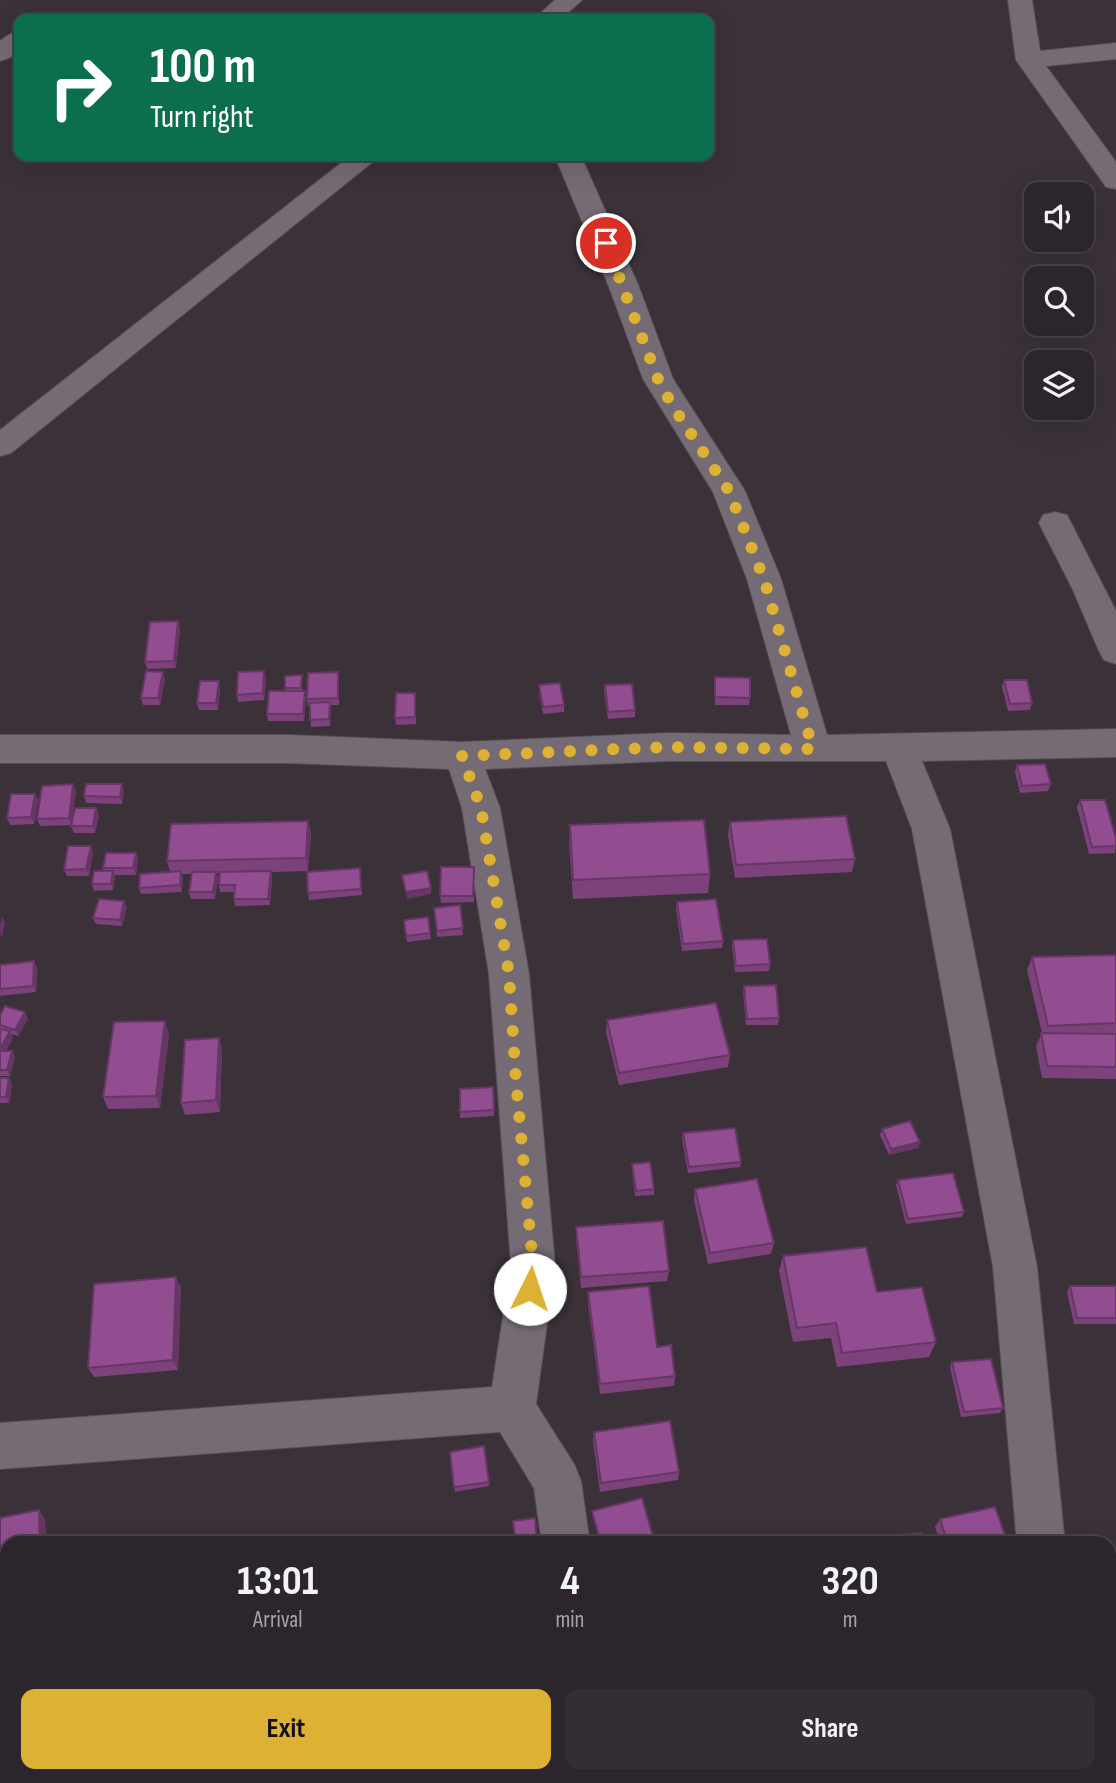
<!DOCTYPE html>
<html lang="en">
<head>
<meta charset="utf-8">
<style>
  :root { --surface:#2c252b; --page:#342d33; --text:#f1f3f6; --muted:#a6a5a9; --line:#484247; --accent:#ddb133 }
  body { margin:0; font-family:"Sofia Sans Condensed",sans-serif; background:var(--page); color:var(--text); height:100vh; display:flex; flex-direction:column; font-size:26px; white-space:nowrap }
  * { box-sizing:border-box; margin:0 }
  p { font-size:23px; color:var(--muted) }
  .icon { flex:none; width:38px; height:38px; fill:none; stroke:currentColor; stroke-width:2; stroke-linecap:round; stroke-linejoin:round }
  .map { position:relative; flex:1; overflow:hidden }
  .drawer { position:absolute; left:0px; top:1536px; width:1116px; height:247px; display:flex; flex-direction:column; background:var(--surface); border-radius:21px 21px 0 0; box-shadow:0 7px 28px #0002,0 0 0 2px var(--line) }
  .drawer>* { flex:none }
  .guide { position:absolute; left:14px; top:14px; width:700px; height:147px; border-radius:14px; box-shadow:0 7px 28px #0002,0 0 0 2px var(--line); background:#0b6e4f; color:#fff; overflow:hidden }
  .tools { position:absolute; left:1024px; top:182px; display:grid; gap:14px }
  .tools a { display:grid; place-items:center; width:70px; height:70px; border-radius:14px; background:var(--surface); box-shadow:0 7px 28px #0002,0 0 0 2px var(--line); font-size:35px }
  .pin { position:absolute; display:grid; place-items:center; width:60px; height:60px; color:#fff; margin:-30px; border:4px solid #fff; border-radius:50%; box-shadow:0 2px 7px #0007 }
  .me { position:absolute; width:77px; margin:-38px; rotate:4deg; stroke-linejoin:round; filter:drop-shadow(0 0 5px #0008) }
  .turn { display:flex; align-items:center; gap:24px; height:147px; padding:0 21px; font-size:32px }
  .turn .icon { width:91px; height:91px; stroke-width:2.5 }
  .turn b { display:block; font-size:49px; line-height:60px }
  .eta { display:flex; justify-content:space-evenly; align-items:center; height:119px; text-align:center }
  .eta b { font-size:42px; font-weight:700; line-height:49px }
  .primary-button { display:flex; gap:14px; margin-top:auto; padding:14px 21px }
  .primary-button a { flex:1; height:80px; border-radius:14px; background:var(--accent); color:#111; font-size:28px; font-weight:700; line-height:80px; text-align:center }
  .primary-button a+a { background:var(--page); color:var(--text) }
  .map>svg:first-child { display:block }
  .lines { fill:none; stroke-linecap:round; stroke-linejoin:round }
  .minor-casing { stroke:#564e55; stroke-width:2 }
  .minor { fill:#756b74; fill-rule:evenodd }
  .wall { fill:#7d427c }
  .shaded-wall { fill:#663665 }
  .building { fill:#914d90; stroke:#663665; stroke-width:2 }
  .route { stroke:#ddb133; stroke-width:12; stroke-dasharray:0 21.6 }
</style>
</head>
<body>
<div class="map">
<svg width="1116" height="1783" viewBox="0 0 1116 1783">
  <rect width="100%" height="100%" fill="#3a3139"/>
  <g class="lines">
    <defs>
      <path id="minor" d="M 555,0 L 582,0 L 561,19 L 534,19 Z
        M 1008,0 L 1032,0 L 1040,51 L 1116,43 L 1116,59 L 1046,66 L 1116,162 L 1116,189 L 1106,187 L 1016,60 Z
        M 19,32 L 19,51 L 9,58 L 0,61 L 0,41 L 10,34 Z
        M 350,156 L 380,156 L 11,453 L 0,456 L 0,430 Z
        M 555,156 L 581,156 L 639,287 L 673,379 L 745,491 L 781,579 L 827,735 L 1116,729 L 1116,757 L 922,761 L 950,829 L 1037,1267 L 1065,1544 L 1017,1544 L 993,1267 L 912,829 L 886,761 L 668,761 L 485,769 L 500,808 L 529,974 L 555,1265 L 536,1404 L 574,1464 L 581,1481 L 590,1544 L 542,1544 L 534,1488 L 500,1432 L 0,1469 L 0,1423 L 492,1387 L 511,1265 L 489,974 L 462,808 L 449,769 L 289,763 L 0,763 L 0,735 L 289,735 L 462,742 L 668,733 L 791,735 L 747,579 L 713,492 L 643,379 L 609,287 Z
        M 1055,512 L 1067,515 L 1116,611 L 1116,664 L 1104,660 L 1099,651 L 1073,590 L 1039,523 L 1043,515 Z
        M 553,1776 L 605,1776 L 605,1783 L 553,1783 Z
        M 1038,1776 L 1090,1776 L 1090,1783 L 1038,1783 Z"/>
    </defs>
    <use href="#minor" class="minor-casing"/>
    <use href="#minor" class="minor"/>
  </g>
  <path class="wall" d="M 178,621 L 180,628 L 176,668 L 147,669 L 145,662 Z
    M 302,675 L 302,691 L 305,691 L 306,698 L 304,721 L 268,721 L 267,714 L 285,691 L 285,688 Z
    M 715,677 L 750,698 L 749,705 L 715,705 Z
    M 266,678 L 264,700 L 238,702 L 237,695 Z
    M 165,679 L 160,705 L 143,705 L 141,698 Z
    M 339,679 L 339,705 L 330,705 L 330,726 L 311,727 L 310,706 L 308,706 L 307,699 Z
    M 1004,680 L 1032,703 L 1030,710 L 1008,711 L 1002,687 Z
    M 539,685 L 564,705 L 564,712 L 543,714 L 539,692 Z
    M 605,685 L 635,710 L 635,717 L 608,719 L 604,692 Z
    M 220,688 L 218,710 L 199,710 L 197,703 Z
    M 416,700 L 416,724 L 396,725 L 395,718 Z
    M 1017,765 L 1051,784 L 1048,791 L 1020,793 L 1015,772 Z
    M 73,784 L 76,791 L 71,825 L 40,826 L 37,819 Z
    M 124,791 L 122,804 L 86,803 L 84,796 Z
    M 35,794 L 38,801 L 34,824 L 10,825 L 7,818 Z
    M 1080,800 L 1116,838 L 1115,853 L 1089,854 L 1077,807 Z
    M 99,815 L 95,833 L 74,833 L 71,826 Z
    M 308,821 L 311,834 L 308,871 L 271,872 L 272,878 L 270,905 L 235,906 L 234,899 L 234,892 L 220,892 L 219,885 L 220,873 L 216,873 L 218,878 L 215,899 L 191,899 L 189,892 L 192,874 L 182,874 L 182,892 L 141,894 L 139,888 L 170,872 L 167,861 Z
    M 730,822 L 855,859 L 852,872 L 735,878 L 728,835 Z
    M 570,825 L 710,874 L 708,893 L 573,899 L 569,844 Z
    M 93,852 L 89,876 L 67,876 L 64,870 Z
    M 136,853 L 138,859 L 136,875 L 114,875 L 115,877 L 113,890 L 94,891 L 92,884 L 104,871 L 103,868 Z
    M 474,867 L 474,902 L 441,903 L 440,896 Z
    M 360,868 L 362,895 L 309,900 L 308,893 Z
    M 677,902 L 723,941 L 722,948 L 682,951 L 676,909 Z
    M 460,905 L 463,935 L 437,937 L 434,908 Z
    M 127,907 L 122,926 L 96,924 L 93,918 Z
    M 428,917 L 431,939 L 407,942 L 404,920 Z
    M 733,940 L 770,964 L 769,971 L 735,972 L 732,946 Z
    M 1116,955 L 1116,1079 L 1042,1078 L 1036,1046 L 1042,1033 L 1027,970 L 1032,957 Z
    M 34,961 L 37,968 L 36,992 L 0,996 L 0,965 Z
    M 744,986 L 779,1018 L 778,1025 L 746,1025 L 743,992 Z
    M 0,1015 L 28,1019 L 18,1036 L 11,1034 L 13,1037 L 6,1051 L 15,1057 L 10,1076 L 0,1076 Z
    M 607,1020 L 730,1055 L 728,1067 L 619,1085 L 606,1032 Z
    M 169,1034 L 160,1108 L 108,1109 L 103,1097 Z
    M 219,1038 L 222,1050 L 220,1112 L 185,1115 L 181,1103 Z
    M 0,1078 L 9,1078 L 12,1084 L 9,1103 L 0,1103 Z
    M 493,1087 L 494,1116 L 460,1118 L 460,1112 Z
    M 882,1129 L 920,1142 L 918,1148 L 889,1155 L 880,1135 Z
    M 683,1133 L 741,1162 L 740,1167 L 688,1173 L 682,1139 Z
    M 632,1164 L 654,1189 L 654,1195 L 635,1196 L 632,1170 Z
    M 898,1180 L 964,1212 L 962,1217 L 906,1224 L 896,1185 Z
    M 695,1189 L 774,1243 L 771,1254 L 708,1264 L 694,1200 Z
    M 576,1227 L 669,1271 L 667,1281 L 581,1288 L 576,1238 Z
    M 783,1256 L 877,1292 L 936,1342 L 929,1357 L 837,1367 L 831,1338 L 793,1342 L 779,1271 Z
    M 1070,1286 L 1116,1286 L 1116,1324 L 1074,1324 L 1067,1292 Z
    M 181,1287 L 178,1370 L 94,1377 L 88,1368 Z
    M 588,1292 L 657,1347 L 675,1376 L 674,1386 L 600,1394 L 588,1303 Z
    M 952,1362 L 1003,1408 L 1000,1413 L 961,1417 L 950,1367 Z
    M 594,1432 L 679,1472 L 678,1480 L 600,1492 L 593,1441 Z
    M 484,1446 L 489,1486 L 455,1492 L 450,1452 Z
    M 592,1511 L 654,1540 L 653,1544 L 600,1544 L 592,1515 Z
    M 940,1519 L 1008,1544 L 941,1544 L 935,1527 Z
    M 274,1776 L 274,1778 L 250,1779 L 248,1777 Z"/>
  <path class="shaded-wall" d="M 178,621 L 180,628 L 176,668 L 174,661 Z
    M 264,671 L 266,678 L 264,700 L 263,693 Z
    M 163,672 L 165,679 L 160,705 L 158,698 Z
    M 219,681 L 220,688 L 218,710 L 216,703 Z
    M 305,691 L 306,698 L 304,721 L 303,714 Z
    M 330,702 L 331,709 L 330,726 L 329,719 Z
    M 73,784 L 76,791 L 71,825 L 69,818 Z
    M 122,784 L 124,791 L 122,804 L 120,797 Z
    M 35,794 L 38,801 L 34,824 L 31,817 Z
    M 96,808 L 99,815 L 95,833 L 93,826 Z
    M 308,821 L 311,834 L 308,871 L 306,858 Z
    M 91,846 L 93,852 L 89,876 L 86,869 Z
    M 136,853 L 138,859 L 136,875 L 133,868 Z
    M 113,871 L 115,877 L 113,890 L 111,884 Z
    M 181,871 L 183,877 L 182,892 L 180,885 Z
    M 271,871 L 272,878 L 270,905 L 268,899 Z
    M 216,872 L 218,878 L 215,899 L 213,892 Z
    M 431,888 L 431,894 L 407,899 L 406,892 Z
    M 124,901 L 127,907 L 122,926 L 120,920 Z
    M 2,916 L 5,923 L 2,938 L 0,934 L 0,925 Z
    M 34,961 L 37,968 L 36,992 L 33,986 Z
    M 25,1012 L 28,1019 L 18,1036 L 15,1030 Z
    M 165,1021 L 169,1034 L 160,1108 L 156,1096 Z
    M 10,1031 L 13,1037 L 3,1056 L 0,1049 Z
    M 219,1038 L 222,1050 L 220,1112 L 216,1100 Z
    M 12,1051 L 15,1057 L 10,1076 L 7,1070 Z
    M 9,1078 L 12,1084 L 9,1103 L 6,1097 Z
    M 920,1142 L 918,1148 L 889,1155 L 891,1149 Z
    M 176,1277 L 181,1287 L 178,1370 L 173,1360 Z
    M 39,1510 L 45,1519 L 47,1544 L 40,1544 Z
    M 654,1540 L 653,1544 L 641,1544 Z
    M 7,1587 L 7,1597 L 0,1598 L 0,1589 Z
    M 97,1776 L 105,1776 L 105,1783 L 97,1783 Z"/>
  <path class="building" d="M 178,621 L 174,661 L 145,662 L 150,622 Z
    M 146,671 L 163,672 L 158,698 L 141,698 Z
    M 264,671 L 263,693 L 237,695 L 238,672 Z
    M 338,672 L 338,698 L 307,699 L 308,673 Z
    M 302,675 L 301,688 L 285,688 L 285,676 Z
    M 715,677 L 750,678 L 750,698 L 715,697 Z
    M 1004,680 L 1027,680 L 1032,703 L 1010,704 Z
    M 200,681 L 219,681 L 216,703 L 197,703 Z
    M 560,683 L 564,705 L 543,707 L 539,685 Z
    M 632,684 L 635,710 L 608,712 L 605,685 Z
    M 269,691 L 305,691 L 303,714 L 267,714 Z
    M 396,693 L 415,693 L 415,717 L 395,718 Z
    M 330,702 L 329,719 L 310,720 L 310,703 Z
    M 1045,764 L 1051,784 L 1022,786 L 1017,765 Z
    M 73,784 L 69,818 L 37,819 L 42,786 Z
    M 86,784 L 122,784 L 120,797 L 84,796 Z
    M 11,794 L 35,794 L 31,817 L 7,818 Z
    M 1080,800 L 1105,800 L 1116,838 L 1116,846 L 1092,847 Z
    M 75,808 L 96,808 L 93,826 L 71,826 Z
    M 846,816 L 855,859 L 736,865 L 730,822 Z
    M 704,820 L 710,874 L 573,880 L 570,825 Z
    M 308,821 L 306,858 L 167,861 L 171,824 Z
    M 68,846 L 91,846 L 86,869 L 64,870 Z
    M 106,853 L 136,853 L 133,868 L 103,868 Z
    M 441,867 L 474,867 L 473,896 L 440,896 Z
    M 360,868 L 361,889 L 308,893 L 307,872 Z
    M 94,871 L 113,871 L 111,884 L 92,884 Z
    M 181,871 L 180,885 L 139,888 L 140,874 Z
    M 271,871 L 268,899 L 234,899 L 235,885 L 219,885 L 220,872 Z
    M 427,871 L 431,888 L 406,892 L 402,875 Z
    M 192,872 L 216,872 L 213,892 L 189,892 Z
    M 99,899 L 124,901 L 120,920 L 93,918 Z
    M 716,899 L 723,941 L 683,944 L 677,902 Z
    M 460,905 L 463,928 L 437,931 L 434,908 Z
    M 428,917 L 430,933 L 406,936 L 404,920 Z
    M 767,939 L 770,964 L 736,966 L 733,940 Z
    M 1116,955 L 1116,1023 L 1048,1026 L 1032,957 Z
    M 34,961 L 33,986 L 0,989 L 0,965 Z
    M 776,985 L 779,1018 L 747,1019 L 744,986 Z
    M 716,1003 L 730,1055 L 619,1073 L 607,1020 Z
    M 5,1006 L 25,1012 L 15,1030 L 0,1025 L 0,1015 Z
    M 165,1021 L 156,1096 L 103,1097 L 114,1022 Z
    M 0,1029 L 10,1031 L 0,1049 Z
    M 1041,1033 L 1116,1034 L 1116,1067 L 1047,1066 Z
    M 219,1038 L 216,1100 L 181,1103 L 185,1040 Z
    M 0,1051 L 12,1051 L 7,1070 L 0,1070 Z
    M 0,1078 L 9,1078 L 6,1097 L 0,1097 Z
    M 493,1087 L 494,1110 L 460,1112 L 460,1089 Z
    M 910,1121 L 920,1142 L 891,1149 L 882,1129 Z
    M 735,1128 L 741,1162 L 689,1167 L 683,1133 Z
    M 650,1162 L 654,1189 L 636,1191 L 632,1164 Z
    M 953,1173 L 964,1212 L 908,1219 L 898,1180 Z
    M 757,1179 L 774,1243 L 710,1253 L 695,1189 Z
    M 663,1221 L 669,1271 L 581,1277 L 576,1227 Z
    M 866,1247 L 877,1292 L 922,1287 L 936,1342 L 842,1353 L 836,1323 L 797,1328 L 783,1256 Z
    M 176,1277 L 173,1360 L 88,1368 L 94,1284 Z
    M 649,1286 L 657,1347 L 671,1345 L 675,1376 L 600,1384 L 588,1292 Z
    M 1070,1286 L 1116,1286 L 1116,1318 L 1077,1318 Z
    M 991,1359 L 1003,1408 L 964,1412 L 952,1362 Z
    M 670,1421 L 679,1472 L 601,1483 L 594,1432 Z
    M 484,1446 L 489,1482 L 454,1487 L 450,1452 Z
    M 642,1498 L 654,1540 L 641,1544 L 601,1544 L 592,1511 Z
    M 995,1507 L 1008,1544 L 948,1544 L 940,1519 Z
    M 39,1510 L 40,1544 L 7,1544 L 7,1587 L 0,1589 L 0,1518 Z
    M 535,1518 L 537,1544 L 516,1544 L 513,1521 Z
    M 921,1533 L 923,1544 L 904,1544 L 902,1535 Z
    M 7,1656 L 7,1776 L 97,1776 L 97,1783 L 0,1783 L 0,1658 Z
    M 277,1776 L 311,1776 L 311,1783 L 276,1783 Z"/>
  <g class="lines">
    <path class="route" d="M 530,1289 L 533,1265 L 516,1081 L 509,974 L 481,808 L 462,756 L 667,747 L 813,749 L 764,579 L 729,491 L 672,405 L 658,379 L 606,243"/>
  </g>
</svg>
<div class="tools">
<a><svg class="icon" aria-label="sound" viewBox="0 0 24 24"><path d="M4 9h4l5-4v14l-5-4H4zM17 9q2 3 0 6"/></svg></a>
<a><svg class="icon" aria-label="search" viewBox="0 0 24 24"><circle cx="10" cy="10" r="6"/><path d="M15 15l6 6"/></svg></a>
<a><svg class="icon" aria-label="layers" viewBox="0 0 24 24"><path d="M12 4l9 5-9 5-9-5zM3 14l9 5 9-5"/></svg></a>
</div>
<div class="pin" style="left:606px;top:243px;background:#d93025"><svg class="icon" aria-label="arrive" viewBox="0 0 24 24"><path d="M6 21V4h12l-3 4 3 4H6"/></svg></div>
<svg class="me" style="left:530px;top:1289px" viewBox="-20 -20 40 40"><circle r="19" fill="#fff"/><path d="M0-13L10 11 0 6-10 11z" fill="#ddb133"/></svg>
<div class="guide">
<div class="turn"><svg class="icon" aria-label="right" viewBox="0 0 24 24"><path d="M7 20v-9h11M14 6l5 5-5 5"/></svg><div><b>100 m</b>Turn right</div></div>
</div>
<section class="drawer">
<div class="eta">
<div><b>13:01</b><p>Arrival</p></div>
<div><b>4</b><p>min</p></div>
<div><b>320</b><p>m</p></div>
</div>
<div class="primary-button"><a>Exit</a><a>Share</a></div>
</section>
</div>
</body>
</html>
